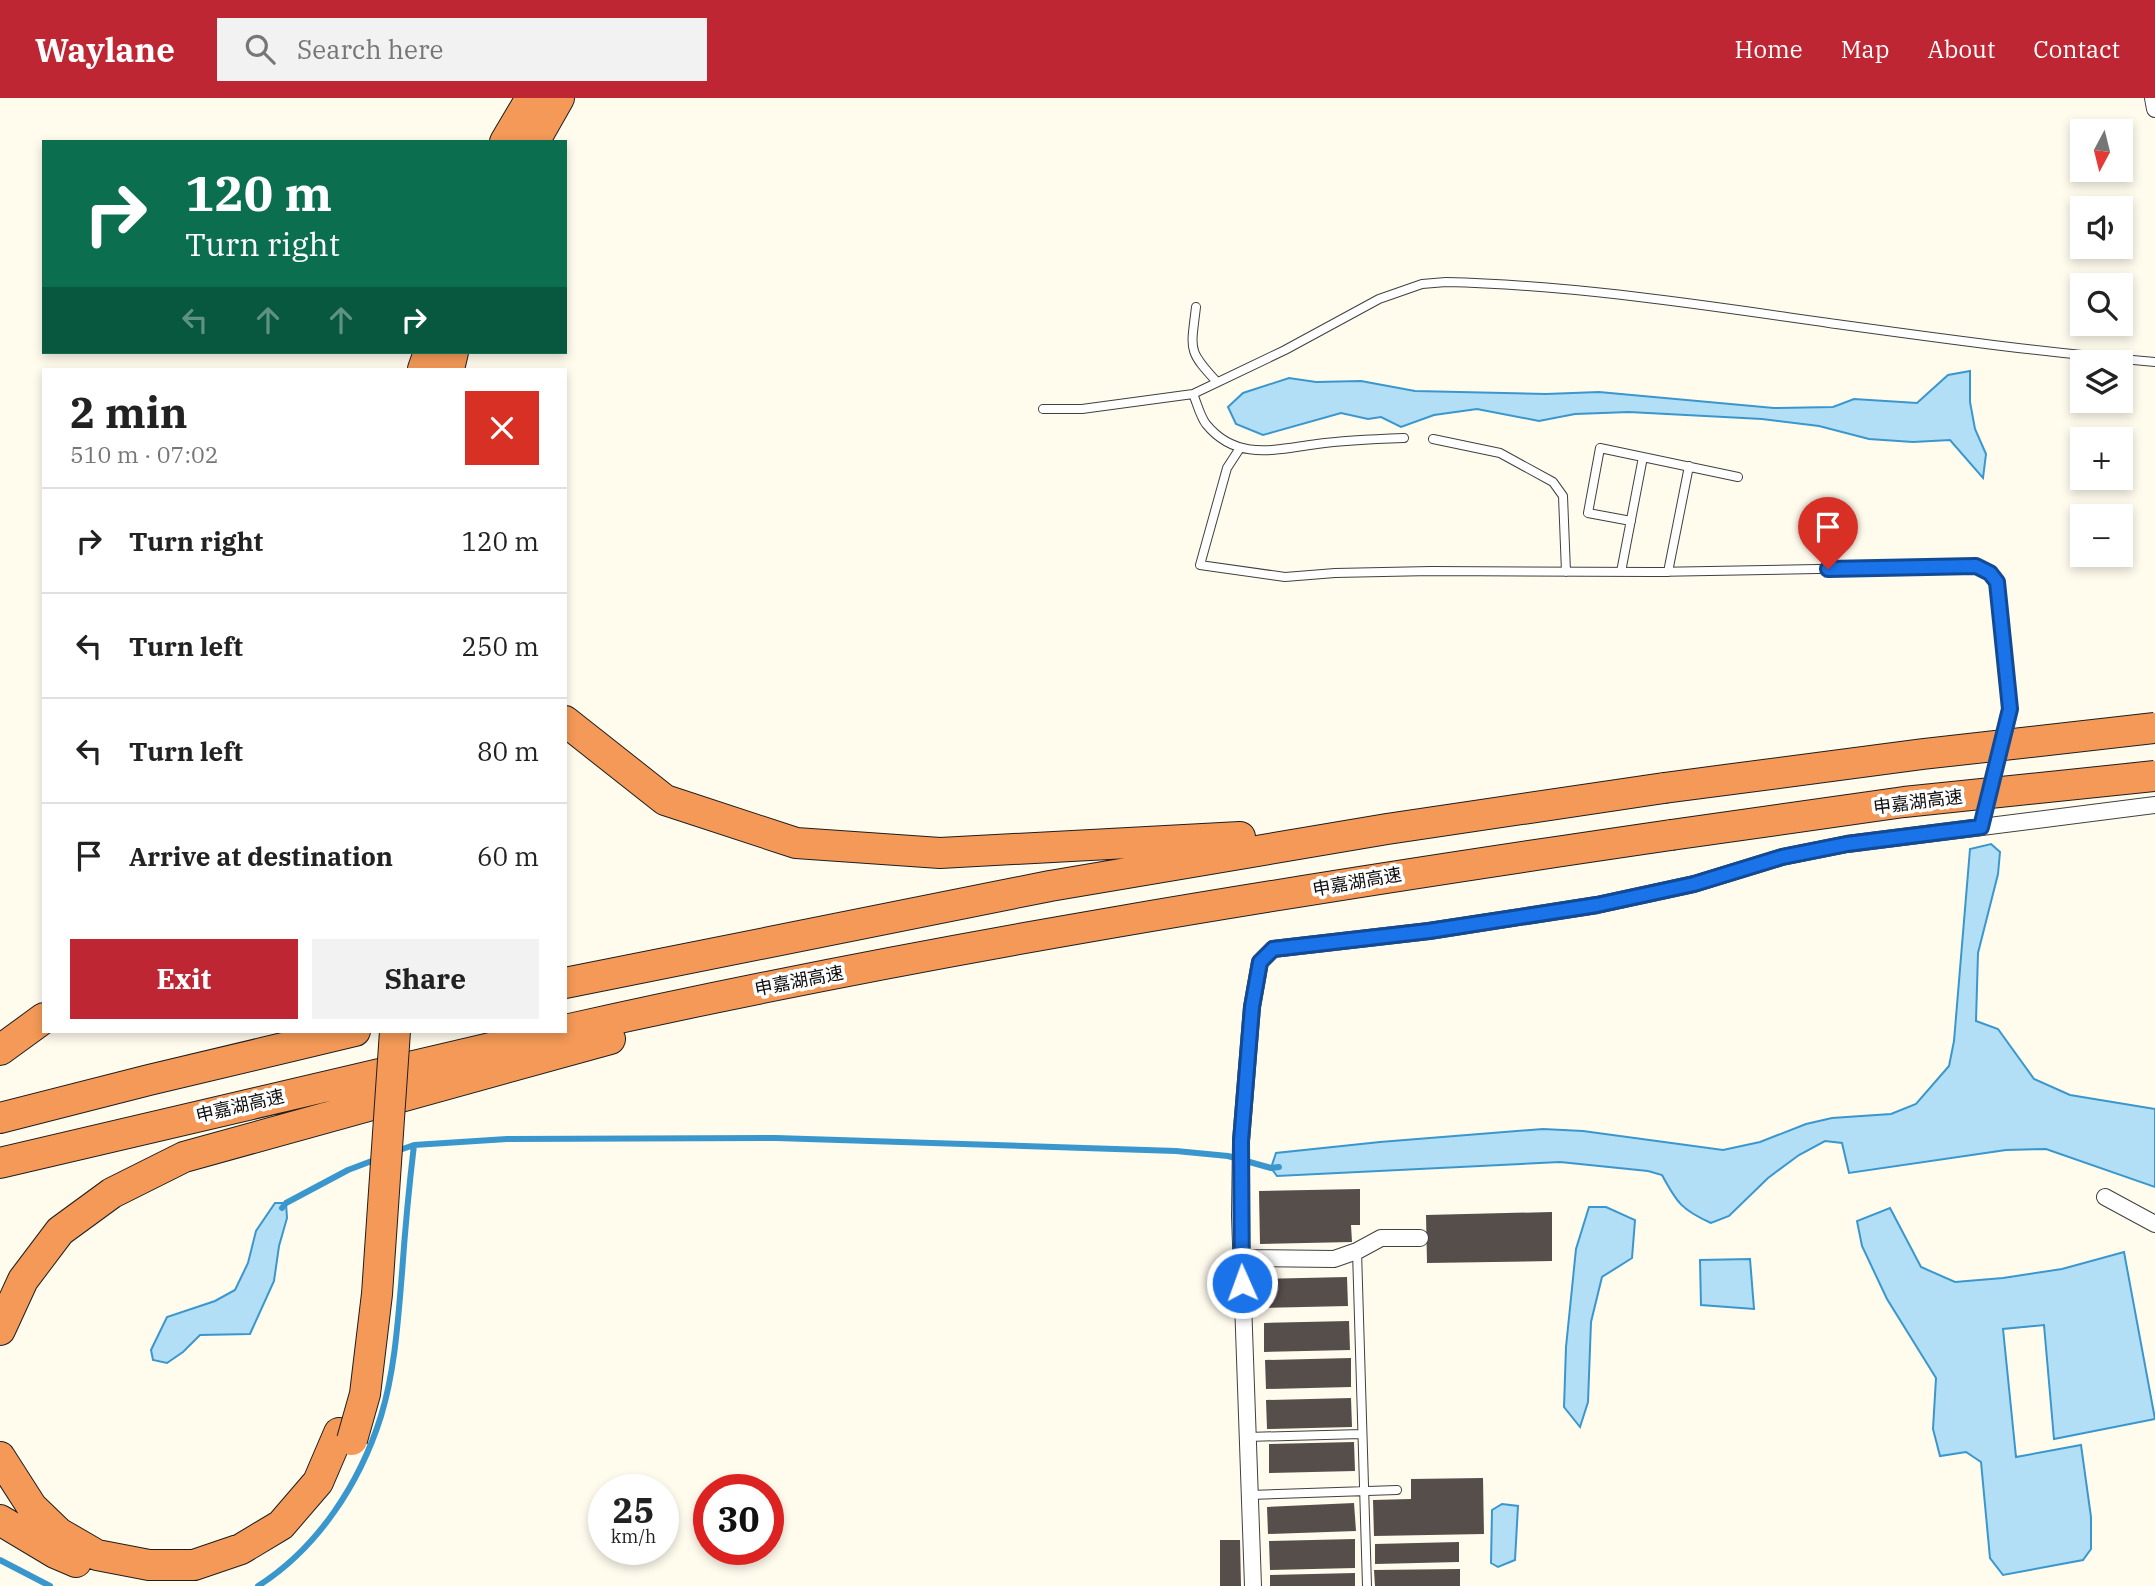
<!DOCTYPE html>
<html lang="en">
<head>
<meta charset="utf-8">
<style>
  :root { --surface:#fff; --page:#f2f2f2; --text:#222; --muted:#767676; --line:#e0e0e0; --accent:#bd2632 }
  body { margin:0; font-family:"IBM Plex Serif","Noto Sans SC",serif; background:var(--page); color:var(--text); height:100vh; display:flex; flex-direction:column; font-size:26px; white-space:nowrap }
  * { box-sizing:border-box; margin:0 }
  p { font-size:23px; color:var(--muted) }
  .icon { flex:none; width:38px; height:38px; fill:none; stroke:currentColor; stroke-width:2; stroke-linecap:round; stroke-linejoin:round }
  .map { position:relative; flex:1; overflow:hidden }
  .sheet { position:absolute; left:42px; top:270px; width:525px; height:665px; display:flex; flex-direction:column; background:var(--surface); border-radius:0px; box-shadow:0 4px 10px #0003 }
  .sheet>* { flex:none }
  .guide { position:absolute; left:42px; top:42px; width:525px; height:214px; border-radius:0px; box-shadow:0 4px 10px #0003; background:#0b6e4f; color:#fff; overflow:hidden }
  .needle { width:46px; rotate:187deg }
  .tools { position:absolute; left:2070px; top:21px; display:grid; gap:14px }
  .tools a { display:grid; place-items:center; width:63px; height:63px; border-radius:0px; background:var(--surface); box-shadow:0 4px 10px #0003; font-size:35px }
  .speed { position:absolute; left:588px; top:1376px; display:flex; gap:14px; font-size:35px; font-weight:700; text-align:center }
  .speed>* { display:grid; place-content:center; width:91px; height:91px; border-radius:50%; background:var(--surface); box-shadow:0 4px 10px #0003; line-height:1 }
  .speed small { font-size:18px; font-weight:400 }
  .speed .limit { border:10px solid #d22; background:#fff; color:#111 }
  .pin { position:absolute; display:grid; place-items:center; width:60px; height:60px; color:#fff; margin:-72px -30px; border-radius:50% 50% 50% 0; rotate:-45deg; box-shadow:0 0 7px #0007 }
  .pin .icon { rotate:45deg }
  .me { position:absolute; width:77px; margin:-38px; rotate:358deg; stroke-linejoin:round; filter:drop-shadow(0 0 5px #0008) }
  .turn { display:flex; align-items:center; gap:24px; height:147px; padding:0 28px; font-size:32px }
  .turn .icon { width:91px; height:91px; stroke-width:2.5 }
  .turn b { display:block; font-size:49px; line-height:60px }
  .lanes { display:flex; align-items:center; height:66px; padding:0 28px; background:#0003; justify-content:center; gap:35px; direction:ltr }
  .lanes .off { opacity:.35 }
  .round { display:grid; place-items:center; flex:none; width:74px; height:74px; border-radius:0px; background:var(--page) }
  .head { display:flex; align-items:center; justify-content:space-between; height:119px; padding:0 28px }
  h1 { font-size:42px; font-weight:700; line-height:52px }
  .action { display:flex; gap:14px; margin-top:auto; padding:14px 28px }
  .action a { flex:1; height:80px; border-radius:0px; background:var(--accent); color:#fff; font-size:28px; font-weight:700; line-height:80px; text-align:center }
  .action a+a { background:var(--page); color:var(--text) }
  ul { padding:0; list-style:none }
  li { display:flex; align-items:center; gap:21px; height:105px; padding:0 28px; border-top:2px solid var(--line) }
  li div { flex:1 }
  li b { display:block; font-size:26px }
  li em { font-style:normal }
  header { display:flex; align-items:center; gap:42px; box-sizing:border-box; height:98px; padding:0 35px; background:var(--accent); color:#fff }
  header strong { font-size:33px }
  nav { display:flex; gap:38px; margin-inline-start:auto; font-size:24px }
  .search { width:490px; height:63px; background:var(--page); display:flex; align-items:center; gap:18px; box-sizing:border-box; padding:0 24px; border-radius:0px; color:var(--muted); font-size:26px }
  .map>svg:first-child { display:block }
  .water { fill:#b2dff6; stroke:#3a97cd; stroke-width:2 }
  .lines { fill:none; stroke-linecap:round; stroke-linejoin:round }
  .stream { stroke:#3a97cd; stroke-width:6 }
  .building { fill:#564e4a }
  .service-casing { stroke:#404040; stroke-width:10 }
  .minor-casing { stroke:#404040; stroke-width:18 }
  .motorway-casing { stroke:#1e1e1e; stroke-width:32 }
  .service { stroke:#fff; stroke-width:8 }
  .minor { stroke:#fff; stroke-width:16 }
  .motorway { stroke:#f49957; stroke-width:30 }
  .motorway-bridge-casing { stroke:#1e1e1e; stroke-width:32; stroke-linecap:butt }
  .motorway-bridge { stroke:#f49957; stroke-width:30 }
  .route-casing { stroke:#114b97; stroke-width:18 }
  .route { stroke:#1a73e8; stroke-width:12 }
  .labels { text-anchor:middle; stroke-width:7; stroke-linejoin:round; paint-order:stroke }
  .street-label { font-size:18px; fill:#0d0d0d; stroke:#fff }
</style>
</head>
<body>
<header>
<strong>Waylane</strong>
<div class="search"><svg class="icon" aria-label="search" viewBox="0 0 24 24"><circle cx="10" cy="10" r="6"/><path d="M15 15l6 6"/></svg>Search here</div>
<nav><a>Home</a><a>Map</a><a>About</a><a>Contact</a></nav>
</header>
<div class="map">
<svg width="2155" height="1488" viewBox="0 0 2155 1488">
  <rect width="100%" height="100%" fill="#fffbed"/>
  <path class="water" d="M 1970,273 L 1970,304 L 1975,331 L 1986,356 L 1983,380 L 1950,342 L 1913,344 L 1869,341 L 1819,328 L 1762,321 L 1629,314 L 1575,316 L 1539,323 L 1477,311 L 1434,317 L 1401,329 L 1381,319 L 1368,321 L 1341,315 L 1263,337 L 1236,326 L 1228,309 L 1243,295 L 1289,280 L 1316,284 L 1361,283 L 1415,293 L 1546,296 L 1599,294 L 1774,310 L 1833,309 L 1854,301 L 1917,305 L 1948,277 Z
    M 1991,746 L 2000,754 L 1998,776 L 1978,855 L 1976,923 L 1998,931 L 2034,981 L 2070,997 L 2155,1011 L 2155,1089 L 2046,1051 L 2006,1052 L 1849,1075 L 1842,1045 L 1825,1043 L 1799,1057 L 1768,1080 L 1729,1118 L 1711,1125 C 1682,1112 1677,1105 1662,1077 L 1648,1073 L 1560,1064 L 1277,1078 L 1271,1070 L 1276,1055 L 1380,1044 L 1543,1031 L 1583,1033 L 1723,1052 L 1760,1044 L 1806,1026 L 1832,1020 L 1891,1016 L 1916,1006 L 1949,968 L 1954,943 L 1970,751 Z
    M 275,1105 L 286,1105 L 287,1120 L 279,1148 L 274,1183 L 250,1236 L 200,1237 L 183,1254 L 167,1265 L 153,1262 L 151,1252 L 167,1219 L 215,1203 L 235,1192 L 248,1165 L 256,1133 Z
    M 1589,1109 L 1606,1109 L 1635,1122 L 1632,1160 L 1602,1179 L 1591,1224 L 1588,1304 L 1580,1329 L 1564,1309 L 1566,1249 L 1576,1151 Z
    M 1890,1110 L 1921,1169 L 1955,1184 L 2003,1180 L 2062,1171 L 2124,1154 L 2155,1321 L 2054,1341 L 2044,1227 L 2003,1231 L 2016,1359 L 2081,1347 L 2091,1419 L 2091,1451 L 2083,1462 L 2003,1477 L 1990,1460 L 1981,1364 L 1966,1354 L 1940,1358 L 1933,1331 L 1936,1280 L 1887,1201 L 1862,1148 L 1857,1123 Z
    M 1750,1161 L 1754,1211 L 1701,1207 L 1700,1162 Z
    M 1502,1406 L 1518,1408 L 1515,1462 L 1498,1469 L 1491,1465 L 1492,1412 Z"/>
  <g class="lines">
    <path class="stream" d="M 394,1054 L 414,1047 L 507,1041 L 776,1040 L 1176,1053 L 1228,1058 L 1271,1070 L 1279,1069
      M 282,1110 L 286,1105 L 348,1072 L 377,1061
      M 0,1462 L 50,1488
      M 258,1488 C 318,1450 360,1385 381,1318 C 395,1272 398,1222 402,1175 C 405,1132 409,1089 414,1047"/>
  </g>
  <path class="building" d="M 1360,1091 L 1360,1127 L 1351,1127 L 1352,1144 L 1260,1146 L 1259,1093 Z
    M 1552,1114 L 1552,1163 L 1427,1165 L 1426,1117 Z
    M 1347,1179 L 1348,1208 L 1263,1210 L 1262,1181 Z
    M 1349,1223 L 1350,1252 L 1264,1254 L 1264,1225 Z
    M 1351,1260 L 1351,1289 L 1266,1291 L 1265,1262 Z
    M 1351,1300 L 1352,1329 L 1267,1331 L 1266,1302 Z
    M 1354,1344 L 1355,1373 L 1269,1375 L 1269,1346 Z
    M 1483,1380 L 1484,1436 L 1374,1438 L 1373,1402 L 1411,1401 L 1411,1381 Z
    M 1354,1405 L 1356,1433 L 1268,1436 L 1267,1409 Z
    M 1355,1441 L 1355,1470 L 1270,1472 L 1269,1443 Z
    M 1220,1442 L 1240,1442 L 1241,1488 L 1220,1488 Z
    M 1459,1444 L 1459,1464 L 1375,1466 L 1375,1446 Z
    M 1460,1471 L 1460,1488 L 1375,1488 L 1374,1472 Z
    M 1355,1475 L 1355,1488 L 1270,1488 L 1270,1477 Z"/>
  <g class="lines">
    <defs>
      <path id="service" d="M 1196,209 C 1191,252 1187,252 1217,284
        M 1193,296 C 1197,305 1200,318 1206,326 C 1237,364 1276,351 1317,346 C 1346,342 1375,341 1404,340
        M 1043,311 L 1082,311 L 1193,296 L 1285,252 L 1379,201 L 1422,186 L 1446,184 C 1575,187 1702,207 1829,225 C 1938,240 2046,255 2155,264
        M 1433,341 L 1500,355 L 1553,384 L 1563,398 L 1566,474
        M 1240,350 L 1227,370 L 1200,467 L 1285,479 L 1335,475 L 1431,473 L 1653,474 L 1976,468 L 1990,475 L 1998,484 L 2010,611 L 2003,641
        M 1631,423 L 1588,415 L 1600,350 L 1738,379
        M 1621,474 L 1643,359
        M 1668,474 L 1689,368
        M 1991,688 L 2000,653
        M 1981,729 L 1988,701
        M 1357,1153 L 1367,1488
        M 1247,1339 L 1362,1336
        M 1249,1397 L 1397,1392"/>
      <path id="minor" d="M 2153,0 L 2155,11
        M 2105,1099 L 2155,1126
        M 1241,1160 L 1334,1161 L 1357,1153 L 1381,1140 L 1420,1140
        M 1253,1488 L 1240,1118 L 1241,1043 L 1252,909 L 1260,864 L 1273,851 L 1429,833 L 1597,807 L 1694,786 L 1782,759 L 1847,746 L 2155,707"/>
      <path id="motorway" d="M 505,44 L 531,0
        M 534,44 L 559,0
        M 423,271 L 429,254
        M 449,271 L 453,254
        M 565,623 L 665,702 L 796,745 L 940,755 L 1240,739
        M 565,885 L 1050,788 L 1387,731 L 1664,690
        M 565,932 C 930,850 1301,791 1671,737
        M 0,952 L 44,920
        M 0,1020 L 149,982 L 355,933
        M 0,1065 L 563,933
        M 0,1232 L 23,1182 L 60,1133 L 112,1095 L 184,1059 L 610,941
        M 0,1359 L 32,1409 L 59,1435 L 97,1457 L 149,1467 L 194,1467 L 241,1451 L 281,1427 L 318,1384 L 339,1335
        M 0,1422 L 55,1455 L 76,1464"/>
    </defs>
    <use href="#service" class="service-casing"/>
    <use href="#minor" class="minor-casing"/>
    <use href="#motorway" class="motorway-casing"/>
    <use href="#service" class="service"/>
    <use href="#minor" class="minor"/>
    <use href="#motorway" class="motorway"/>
    <defs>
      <path id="motorway-bridge" d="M 1664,690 L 1923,656 L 2155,630
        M 1671,737 L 1904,704 L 2155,678
        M 352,1342 L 365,1296 L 377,1196 L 395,933"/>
    </defs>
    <use href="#motorway-bridge" class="motorway-bridge-casing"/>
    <use href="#motorway-bridge" class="motorway-bridge"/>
  </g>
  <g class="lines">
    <defs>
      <path id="route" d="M 1242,1185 L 1241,1043 L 1252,909 L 1260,864 L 1273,851 L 1429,833 L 1597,807 L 1694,786 L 1782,759 L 1847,746 L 1981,729 L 2010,611 L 1997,484 L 1990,475 L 1976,468 L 1828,471"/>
    </defs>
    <use href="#route" class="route-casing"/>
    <use href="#route" class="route"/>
  </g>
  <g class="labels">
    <g class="street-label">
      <text transform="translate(1918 704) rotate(-7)" y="6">申嘉湖高速</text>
      <text transform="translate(1357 784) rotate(-10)" y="6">申嘉湖高速</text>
      <text transform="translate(799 883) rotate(-11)" y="6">申嘉湖高速</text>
      <text transform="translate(240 1008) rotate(-13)" y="6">申嘉湖高速</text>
    </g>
  </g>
</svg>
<div class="tools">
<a><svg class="needle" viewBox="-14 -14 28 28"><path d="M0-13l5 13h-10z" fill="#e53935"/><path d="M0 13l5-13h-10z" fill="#767676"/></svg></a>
<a><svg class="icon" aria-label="sound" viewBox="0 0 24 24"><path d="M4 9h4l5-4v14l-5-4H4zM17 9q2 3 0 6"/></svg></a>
<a><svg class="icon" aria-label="search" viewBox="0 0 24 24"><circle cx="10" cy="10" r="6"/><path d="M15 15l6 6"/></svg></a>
<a><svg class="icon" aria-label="layers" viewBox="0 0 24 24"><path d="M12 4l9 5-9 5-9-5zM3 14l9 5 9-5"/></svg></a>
<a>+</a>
<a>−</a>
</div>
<div class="speed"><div>25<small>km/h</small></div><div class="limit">30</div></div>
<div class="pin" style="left:1828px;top:471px;background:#d93025"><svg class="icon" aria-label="arrive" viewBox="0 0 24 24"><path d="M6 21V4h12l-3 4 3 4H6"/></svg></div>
<svg class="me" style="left:1242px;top:1185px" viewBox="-20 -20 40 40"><circle r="17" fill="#1a73e8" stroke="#fff" stroke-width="3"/><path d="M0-11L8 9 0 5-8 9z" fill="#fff"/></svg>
<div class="guide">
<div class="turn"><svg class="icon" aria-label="right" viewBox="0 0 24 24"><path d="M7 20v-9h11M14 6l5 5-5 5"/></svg><div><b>120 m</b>Turn right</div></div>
<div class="lanes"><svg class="icon off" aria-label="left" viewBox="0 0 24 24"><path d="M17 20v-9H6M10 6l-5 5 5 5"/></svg><svg class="icon off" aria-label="ahead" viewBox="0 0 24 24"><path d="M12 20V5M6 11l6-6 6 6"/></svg><svg class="icon off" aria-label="ahead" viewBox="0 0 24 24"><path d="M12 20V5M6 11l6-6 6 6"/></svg><svg class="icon" aria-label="right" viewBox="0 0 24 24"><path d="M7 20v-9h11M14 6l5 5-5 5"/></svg></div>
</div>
<section class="sheet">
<div class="head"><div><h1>2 min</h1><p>510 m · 07:02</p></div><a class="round" style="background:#d93025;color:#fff"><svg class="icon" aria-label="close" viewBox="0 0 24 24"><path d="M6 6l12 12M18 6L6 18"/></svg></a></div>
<ul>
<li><svg class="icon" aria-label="right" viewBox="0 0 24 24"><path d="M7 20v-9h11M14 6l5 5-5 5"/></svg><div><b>Turn right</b></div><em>120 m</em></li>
<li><svg class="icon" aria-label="left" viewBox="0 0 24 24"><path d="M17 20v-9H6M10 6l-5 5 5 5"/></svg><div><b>Turn left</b></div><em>250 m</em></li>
<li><svg class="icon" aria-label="left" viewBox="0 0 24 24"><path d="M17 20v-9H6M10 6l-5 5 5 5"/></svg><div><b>Turn left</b></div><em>80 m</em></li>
<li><svg class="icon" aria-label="arrive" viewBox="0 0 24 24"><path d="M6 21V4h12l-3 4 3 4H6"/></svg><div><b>Arrive at destination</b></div><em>60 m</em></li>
</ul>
<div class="action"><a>Exit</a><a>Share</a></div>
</section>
</div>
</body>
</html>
